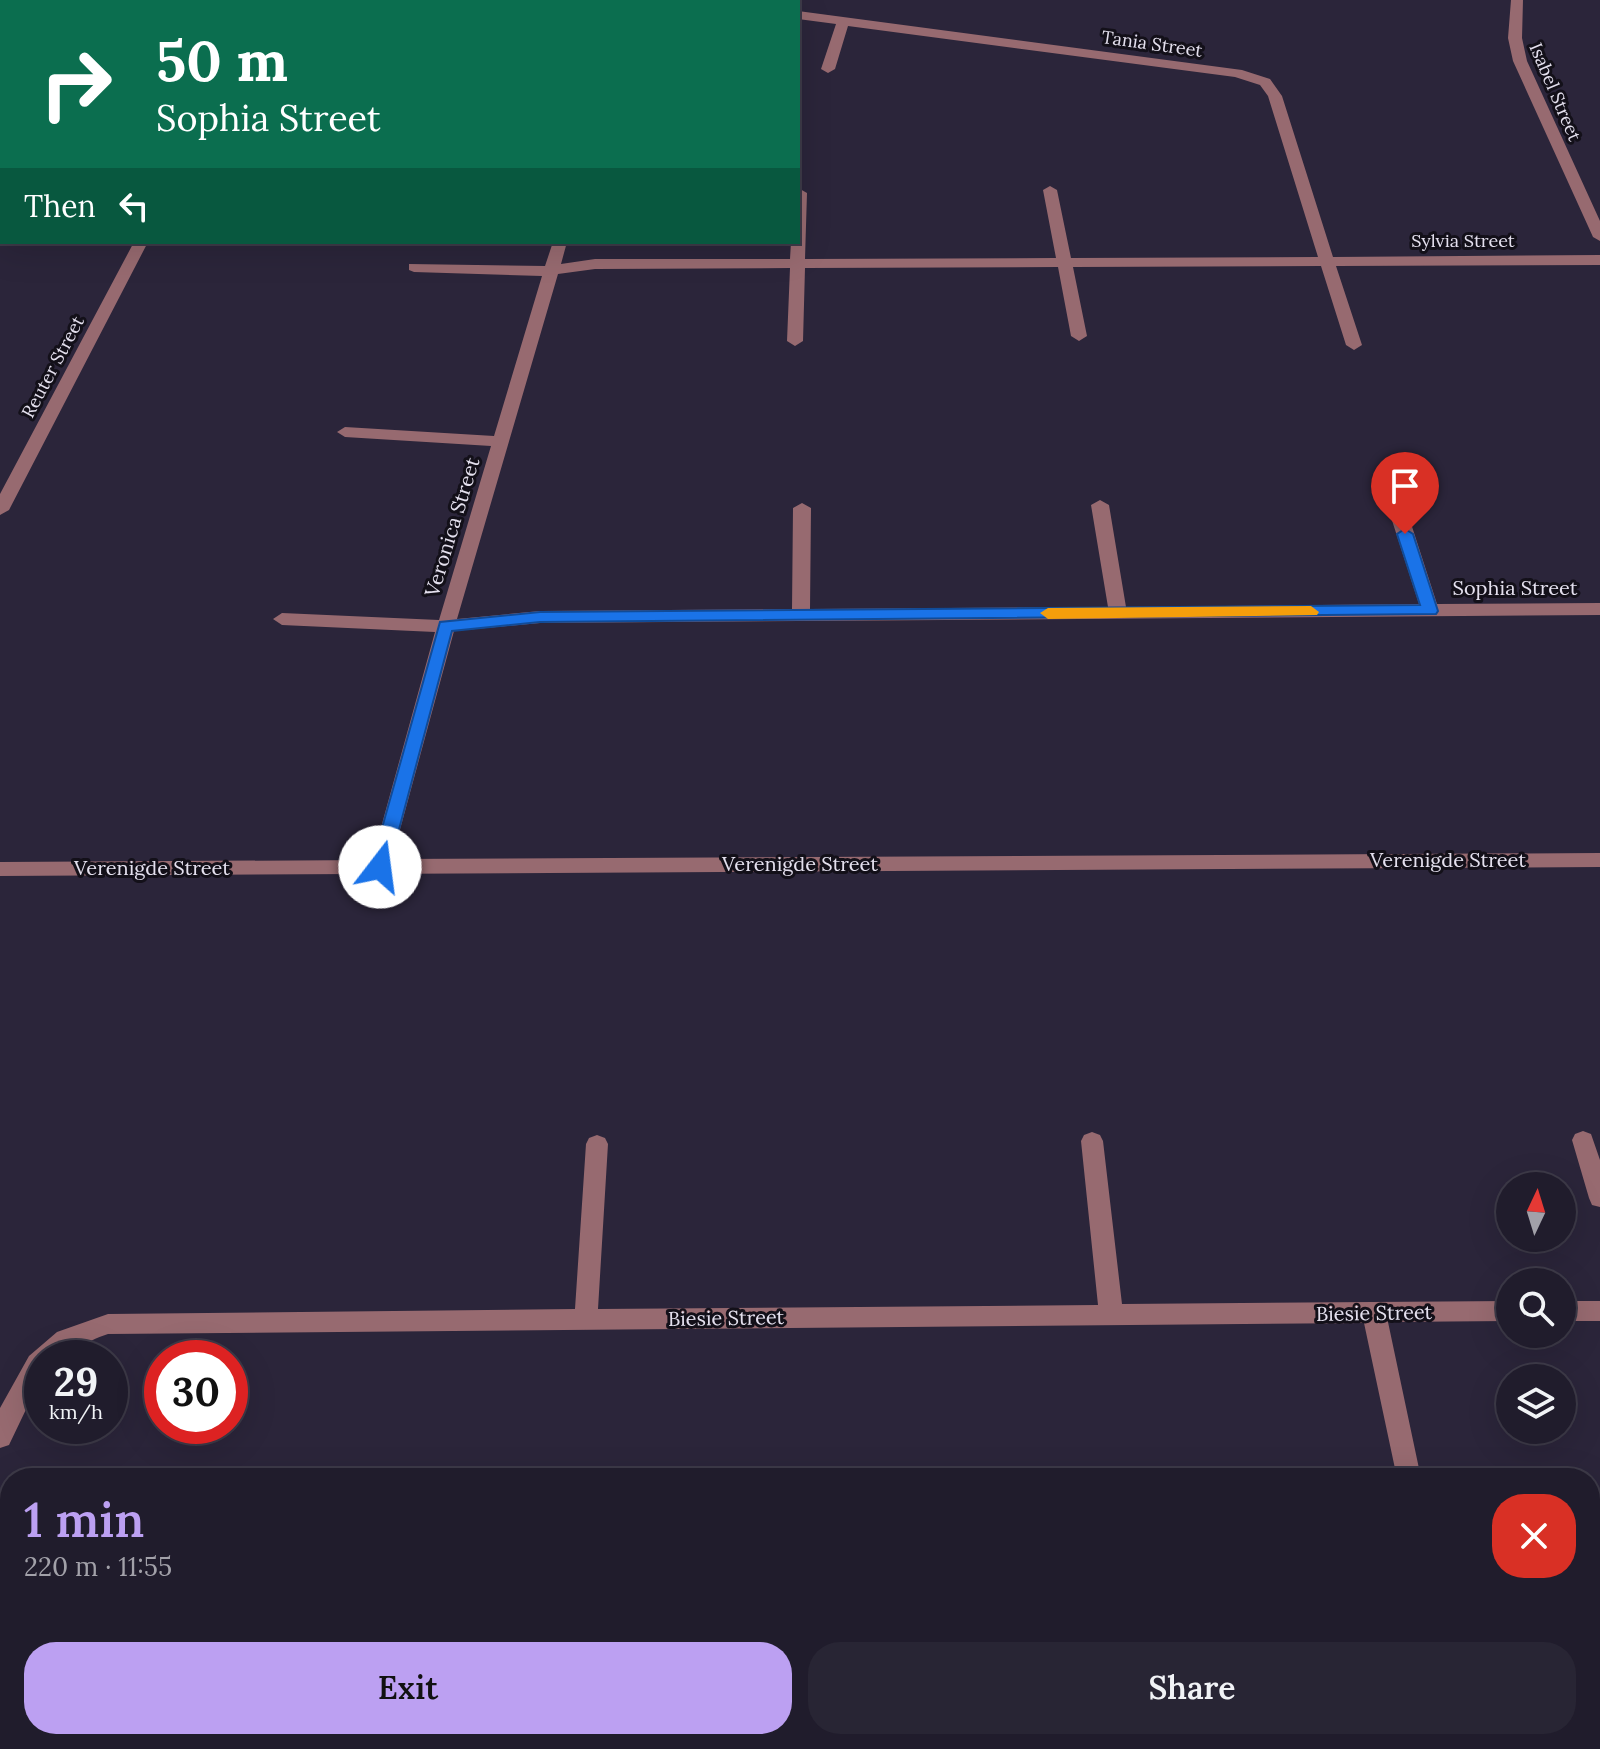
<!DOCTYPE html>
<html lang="en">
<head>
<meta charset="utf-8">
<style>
  :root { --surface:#201c2c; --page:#282534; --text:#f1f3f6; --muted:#a2a1a9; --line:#3d3a48; --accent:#bca0f2 }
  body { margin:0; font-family:Lora,serif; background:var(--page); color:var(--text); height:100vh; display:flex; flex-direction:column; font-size:30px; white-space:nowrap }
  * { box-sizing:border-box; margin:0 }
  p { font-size:26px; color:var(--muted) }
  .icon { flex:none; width:44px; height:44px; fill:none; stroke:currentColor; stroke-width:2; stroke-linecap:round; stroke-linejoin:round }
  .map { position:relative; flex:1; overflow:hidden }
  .sheet { position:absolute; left:0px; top:1468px; width:1600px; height:282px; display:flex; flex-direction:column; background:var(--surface); border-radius:32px 32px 0 0; box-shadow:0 8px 32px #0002,0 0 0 2px var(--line) }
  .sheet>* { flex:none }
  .banner { position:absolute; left:0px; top:0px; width:800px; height:244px; box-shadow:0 8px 32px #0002,0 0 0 2px var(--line); background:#0b6e4f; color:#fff; overflow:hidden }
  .needle { width:52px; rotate:4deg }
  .controls { position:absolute; left:1496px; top:1172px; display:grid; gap:16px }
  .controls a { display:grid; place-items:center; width:80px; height:80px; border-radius:50%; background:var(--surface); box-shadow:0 8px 32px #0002,0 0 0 2px var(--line); font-size:40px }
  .speed { position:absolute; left:24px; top:1340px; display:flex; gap:16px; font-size:40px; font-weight:700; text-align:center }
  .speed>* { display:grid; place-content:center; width:104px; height:104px; border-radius:50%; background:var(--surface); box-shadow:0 8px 32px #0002,0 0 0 2px var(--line); line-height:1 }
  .speed small { font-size:20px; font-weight:400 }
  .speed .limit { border:12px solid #d22; background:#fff; color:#111 }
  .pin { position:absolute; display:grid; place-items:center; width:68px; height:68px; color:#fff; margin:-82px -34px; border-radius:50% 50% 50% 0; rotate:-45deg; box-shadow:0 0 8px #0007 }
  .pin .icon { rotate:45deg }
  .me { position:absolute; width:88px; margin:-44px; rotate:15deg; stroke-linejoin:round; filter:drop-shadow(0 0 6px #0008) }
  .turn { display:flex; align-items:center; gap:28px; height:168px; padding:0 24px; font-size:36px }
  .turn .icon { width:104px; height:104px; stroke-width:2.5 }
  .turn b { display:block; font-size:56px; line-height:68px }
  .then { display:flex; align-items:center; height:76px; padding:0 24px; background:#0003; gap:16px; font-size:30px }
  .round { display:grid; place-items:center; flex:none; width:84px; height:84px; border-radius:32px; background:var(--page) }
  .overview { display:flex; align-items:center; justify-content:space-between; height:136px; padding:0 24px }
  h1 { font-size:48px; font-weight:600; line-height:60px; color:var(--accent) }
  .button { display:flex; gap:16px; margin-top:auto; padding:16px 24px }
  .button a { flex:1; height:92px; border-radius:32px; background:var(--accent); color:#111; font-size:32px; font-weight:600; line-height:92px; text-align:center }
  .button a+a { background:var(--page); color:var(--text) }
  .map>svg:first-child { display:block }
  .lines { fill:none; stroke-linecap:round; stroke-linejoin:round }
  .minor { fill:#976a70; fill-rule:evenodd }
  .route { fill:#1a73e8; stroke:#114b97; stroke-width:2 }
  .slow { fill:#f59e0b }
  .labels { text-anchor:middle; stroke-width:6; stroke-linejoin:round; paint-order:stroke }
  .far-street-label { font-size:18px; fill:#e4e0ee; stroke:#131019 }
  .street-label { font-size:20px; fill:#e4e0ee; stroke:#131019 }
</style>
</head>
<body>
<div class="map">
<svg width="1600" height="1749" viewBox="0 0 1600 1749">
  <rect width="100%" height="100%" fill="#2b253a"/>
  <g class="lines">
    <path class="minor" d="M 666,0 L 694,0 L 695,2 L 667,2 Z
      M 1511,0 L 1523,0 L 1522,38 L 1527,61 L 1600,221 L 1600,241 L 1593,237 L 1513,61 L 1508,38 Z
      M 798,11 L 1242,70 L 1270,79 L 1282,96 L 1333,257 L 1600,255 L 1600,265 L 1336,266 L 1362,345 L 1354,350 L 1346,345 L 1321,266 L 1073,267 L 1087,336 L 1079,341 L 1071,336 L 1058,267 L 805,268 L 803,341 L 795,346 L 787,341 L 790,268 L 595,269 L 558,274 L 457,619 L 540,611 L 792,609 L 793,508 L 802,503 L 811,508 L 810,609 L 1108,607 L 1091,505 L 1100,500 L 1109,505 L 1126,607 L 1419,604 L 1388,508 L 1397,503 L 1406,508 L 1437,604 L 1600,603 L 1600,615 L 540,623 L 454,631 L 392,859 L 1600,853 L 1600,867 L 0,876 L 0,862 L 372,860 L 435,632 L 282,625 L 273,619 L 282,613 L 439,620 L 491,446 L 345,437 L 337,432 L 345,427 L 494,436 L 542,276 L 414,272 L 409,270 L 409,264 L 545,266 L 553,242 L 567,242 L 561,264 L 595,259 L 790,259 L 791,242 L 798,242 L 800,189 L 807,193 L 805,259 L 1056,258 L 1043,190 L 1050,186 L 1057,190 L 1071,258 L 1318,257 L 1268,96 L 1260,85 L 1235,77 L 848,26 L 835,69 L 828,73 L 821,69 L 836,24 L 798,19 Z
      M 0,167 L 2,167 L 2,175 L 0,175 Z
      M 134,242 L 148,242 L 9,510 L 0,515 L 0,494 Z
      M 1583,1131 L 1591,1134 L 1600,1160 L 1600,1207 L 1592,1205 L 1589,1198 L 1572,1140 L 1575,1134 Z
      M 1092,1132 L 1100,1135 L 1103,1141 L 1122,1304 L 1510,1301 L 1510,1321 L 1388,1322 L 1421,1478 L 1397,1478 L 1364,1323 L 108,1334 C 85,1341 65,1358 42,1358 L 42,1376 L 9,1445 L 0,1448 L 0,1408 L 29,1356 L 57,1332 L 108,1314 L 575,1309 L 586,1144 L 589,1138 L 597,1135 L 605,1138 L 608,1144 L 598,1309 L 1098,1305 L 1081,1141 L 1084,1135 Z
      M 1562,1301 L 1600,1301 L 1600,1321 L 1562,1321 Z
      M 0,1670 L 10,1671 L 10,1697 L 0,1696 Z
      M 1590,1700 L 1600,1700 L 1600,1726 L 1590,1726 Z
      M 297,1740 L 323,1740 L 323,1749 L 295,1749 Z
      M 1450,1740 L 1476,1740 L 1479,1749 L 1451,1749 Z"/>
  </g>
  <path class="route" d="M 1405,529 L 1413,534 L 1438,611 L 1436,614 L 540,622 L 452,631 L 389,867 L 380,873 L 371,867 L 440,622 L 540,612 L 1420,605 L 1397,534 Z"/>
  <path class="slow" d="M 1311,606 L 1319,612 L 1317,615 L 1048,619 L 1040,613 L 1048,608 Z"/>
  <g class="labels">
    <g class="far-street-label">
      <text transform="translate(1152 44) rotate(8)" y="6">Tania Street</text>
      <text transform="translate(1555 92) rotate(67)" y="6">Isabel Street</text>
      <text x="1463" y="247">Sylvia Street</text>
      <text transform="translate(53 367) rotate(-62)" y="6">Reuter Street</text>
    </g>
    <g class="street-label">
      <text transform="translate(452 527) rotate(-73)" y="7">Veronica Street</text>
      <text x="1515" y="595">Sophia Street</text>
      <text x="1448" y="867">Verenigde Street</text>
      <text x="800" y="871">Verenigde Street</text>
      <text x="152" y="875">Verenigde Street</text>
      <text transform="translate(1374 1313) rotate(-1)" y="7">Biesie Street</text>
      <text transform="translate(726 1318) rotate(-1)" y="7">Biesie Street</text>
    </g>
  </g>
</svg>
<div class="controls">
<a><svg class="needle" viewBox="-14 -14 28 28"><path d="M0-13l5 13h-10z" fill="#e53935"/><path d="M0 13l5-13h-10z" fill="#a2a1a9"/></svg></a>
<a><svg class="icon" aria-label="search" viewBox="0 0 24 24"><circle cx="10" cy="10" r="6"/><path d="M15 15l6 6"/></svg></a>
<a><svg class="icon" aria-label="layers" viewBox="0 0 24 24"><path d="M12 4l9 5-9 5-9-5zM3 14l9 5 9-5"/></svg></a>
</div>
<div class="speed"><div>29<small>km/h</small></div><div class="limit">30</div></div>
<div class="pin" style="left:1405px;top:534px;background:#d93025"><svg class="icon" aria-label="arrive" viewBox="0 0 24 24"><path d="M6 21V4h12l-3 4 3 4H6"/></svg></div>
<svg class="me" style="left:380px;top:867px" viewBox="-20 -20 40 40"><circle r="19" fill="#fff"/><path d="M0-13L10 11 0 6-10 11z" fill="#1a73e8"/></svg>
<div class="banner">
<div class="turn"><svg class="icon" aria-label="right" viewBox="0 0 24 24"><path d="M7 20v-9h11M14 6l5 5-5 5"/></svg><div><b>50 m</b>Sophia Street</div></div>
<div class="then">Then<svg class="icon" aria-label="left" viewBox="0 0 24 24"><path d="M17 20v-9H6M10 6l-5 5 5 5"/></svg></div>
</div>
<section class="sheet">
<div class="overview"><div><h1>1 min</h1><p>220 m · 11:55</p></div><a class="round" style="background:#d93025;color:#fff"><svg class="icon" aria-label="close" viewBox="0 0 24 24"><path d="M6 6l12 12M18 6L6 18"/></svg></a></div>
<div class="button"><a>Exit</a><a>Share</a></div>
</section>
</div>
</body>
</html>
